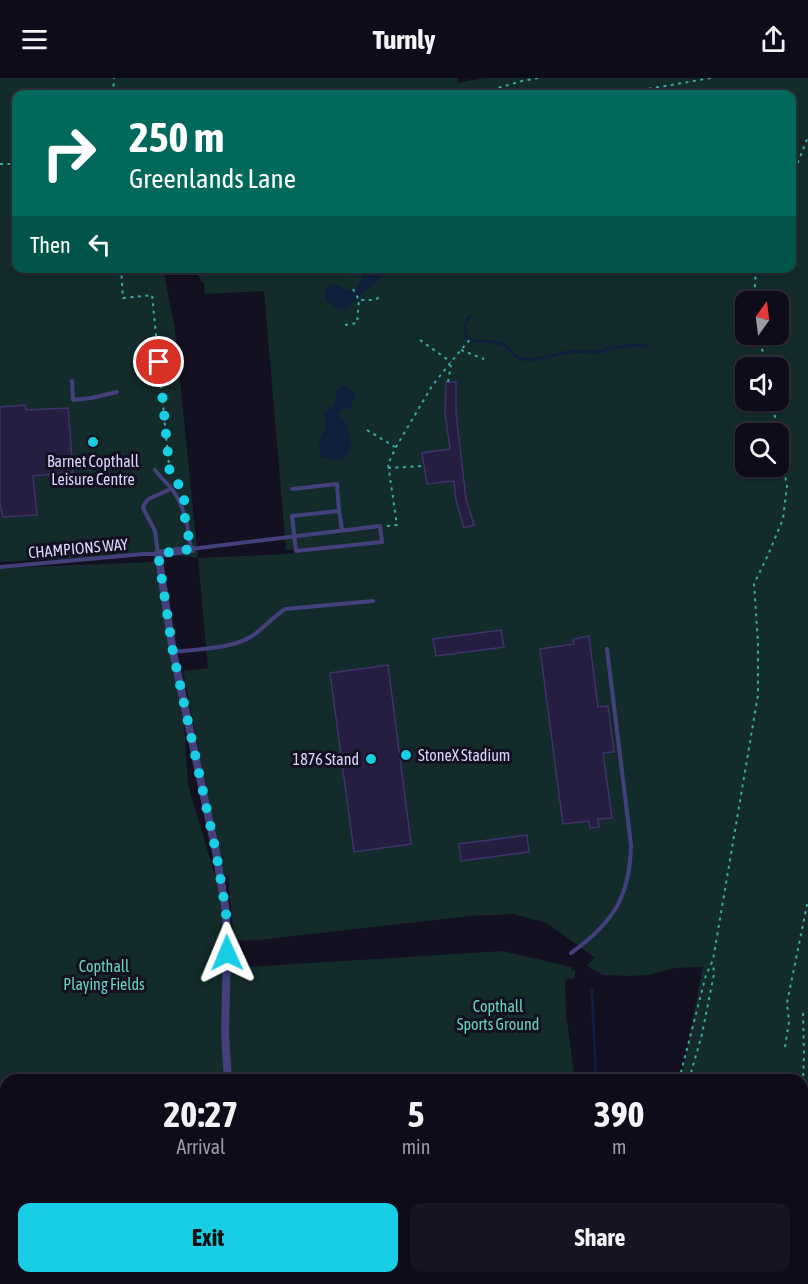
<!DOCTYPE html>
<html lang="en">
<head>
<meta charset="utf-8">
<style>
  :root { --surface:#0e0c1a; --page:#171523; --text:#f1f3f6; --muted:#9b9ba2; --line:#2e2c39; --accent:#18cee4 }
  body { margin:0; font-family:"Asap Condensed",sans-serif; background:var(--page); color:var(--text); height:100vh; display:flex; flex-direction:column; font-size:22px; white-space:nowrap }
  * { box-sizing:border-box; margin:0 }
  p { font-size:20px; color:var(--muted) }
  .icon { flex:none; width:33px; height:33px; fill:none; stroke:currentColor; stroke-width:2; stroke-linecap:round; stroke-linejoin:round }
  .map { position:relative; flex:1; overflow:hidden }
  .drawer { position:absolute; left:0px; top:996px; width:808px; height:210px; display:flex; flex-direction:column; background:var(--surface); border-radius:18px 18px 0 0; box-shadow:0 2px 4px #0004,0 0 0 2px var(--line) }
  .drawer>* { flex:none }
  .guide { position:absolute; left:12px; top:12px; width:784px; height:183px; border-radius:12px; box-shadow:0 2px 4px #0004,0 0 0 2px var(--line); background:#00695c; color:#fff; overflow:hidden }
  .needle { width:39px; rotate:14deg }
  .tools { position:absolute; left:735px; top:213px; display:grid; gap:12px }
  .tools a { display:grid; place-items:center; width:54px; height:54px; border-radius:12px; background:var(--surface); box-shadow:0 2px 4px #0004,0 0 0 2px var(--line); font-size:30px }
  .pin { position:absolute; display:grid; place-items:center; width:51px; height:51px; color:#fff; margin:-26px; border:3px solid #fff; border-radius:50%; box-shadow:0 2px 6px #0007 }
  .me { position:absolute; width:66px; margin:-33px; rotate:359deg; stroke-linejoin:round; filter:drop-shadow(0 0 4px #0008) }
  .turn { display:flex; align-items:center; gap:21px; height:126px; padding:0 18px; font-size:27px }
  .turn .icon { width:78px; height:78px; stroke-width:2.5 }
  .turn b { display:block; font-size:42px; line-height:51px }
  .then { display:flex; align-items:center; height:57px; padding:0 18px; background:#0003; gap:12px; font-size:22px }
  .eta { display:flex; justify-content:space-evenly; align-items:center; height:102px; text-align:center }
  .eta b { font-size:36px; font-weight:700; line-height:42px }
  .action { display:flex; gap:12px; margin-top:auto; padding:12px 18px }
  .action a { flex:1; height:69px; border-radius:12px; background:var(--accent); color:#111; font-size:24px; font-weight:700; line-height:69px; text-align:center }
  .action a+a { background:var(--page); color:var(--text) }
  header { display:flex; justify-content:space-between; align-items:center; height:78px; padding:0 18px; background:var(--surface); font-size:27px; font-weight:700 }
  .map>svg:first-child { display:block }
  .green { fill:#142b2b; fill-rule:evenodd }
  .water { fill:#0f1f3c }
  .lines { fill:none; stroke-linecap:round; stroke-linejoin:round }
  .stream { stroke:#0f1f3c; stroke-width:3 }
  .building { fill:#261e41; stroke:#3e336a; stroke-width:1.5 }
  .path { stroke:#3ba9a3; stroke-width:2; stroke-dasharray:3 4.5; stroke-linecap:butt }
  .service { stroke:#43407c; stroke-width:4 }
  .minor { stroke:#43407c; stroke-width:8 }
  .route { stroke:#18cee4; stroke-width:10; stroke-dasharray:0 18 }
  .poi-dot { fill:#18cee4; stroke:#131022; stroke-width:2 }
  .labels { text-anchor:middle; stroke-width:6; stroke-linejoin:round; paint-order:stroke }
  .poi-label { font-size:16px; fill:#dad5fb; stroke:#131022 }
  .street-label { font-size:16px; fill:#dad5fb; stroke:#131022 }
  .park-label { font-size:16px; fill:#69d3ba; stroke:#131022 }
</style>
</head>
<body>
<header><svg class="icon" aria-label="menu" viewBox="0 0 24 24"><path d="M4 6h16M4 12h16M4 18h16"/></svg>Turnly<svg class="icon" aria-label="share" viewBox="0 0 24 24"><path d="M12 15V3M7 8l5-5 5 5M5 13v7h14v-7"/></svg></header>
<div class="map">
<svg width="808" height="1206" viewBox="0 0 808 1206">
  <rect width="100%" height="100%" fill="#131022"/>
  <path class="green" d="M 0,0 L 458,0 L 457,5 L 484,0 L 808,0 L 808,1206 L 622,1206 L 624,1200 L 802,1200 L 802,1002 L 679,1002 L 684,987 L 703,889 L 674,890 L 648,897 L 630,898 L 603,897 L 587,888 L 594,879 L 547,845 L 513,836 L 470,838 L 259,862 L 234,863 L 228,797 L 224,797 L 183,593 L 208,590 L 198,480 L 166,476 L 0,484 ZM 16,16 L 792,16 L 792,190 L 195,191 L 201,203 L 204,205 L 205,216 L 264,213 L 286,472 L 367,467 L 287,476 L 198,480 L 175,252 L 163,190 L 16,190 ZM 746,224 L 778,224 L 778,256 L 746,256 ZM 746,290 L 778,290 L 778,322 L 746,322 ZM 746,356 L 778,356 L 778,388 L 746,388 Z
    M 154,484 L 182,616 L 188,707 L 226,834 L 227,875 L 233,881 L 241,878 L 245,878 L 246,889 L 503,873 L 571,889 L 572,892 L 575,892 L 575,900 L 565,902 L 566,936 L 575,1002 L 6,1002 L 6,1200 L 217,1200 L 213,1206 L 0,1206 L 0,490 Z
    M 224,1200 L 559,1200 L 564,1206 L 220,1206 Z"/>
  <path class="water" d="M 367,191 L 400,191 C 395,192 390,191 386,194 C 382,197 380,201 376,204 C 373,208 368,210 364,213 C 350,227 346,240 326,222 L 325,211 L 331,206 C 340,207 346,213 356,212 Z
    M 342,308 C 357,310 358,321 348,331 L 341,331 L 338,335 C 349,347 362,380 335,382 C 331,382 325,379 320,378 L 319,368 L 321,358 L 326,349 L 324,336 L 330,329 L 334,328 L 337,312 Z"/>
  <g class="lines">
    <path class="stream" d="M 470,238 L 465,247 L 466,258 L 472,263 L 493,264 L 503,266 L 517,279 L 527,282 L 536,281 L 573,273 L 600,274 L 610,270 L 635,267 L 646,268
      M 592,912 L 596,1002
      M 681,1200 L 692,1206"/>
  </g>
  <path class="building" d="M 446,304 L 456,304 L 456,334 L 466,421 L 474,447 L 464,450 L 456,422 L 454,403 L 427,406 L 422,375 L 450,371 L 445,334 Z
    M 25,327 L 26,332 L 68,330 L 73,394 L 33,398 L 37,437 L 3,439 L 0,427 L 0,329 Z
    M 501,552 L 504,569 L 436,578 L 433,561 Z
    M 589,558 L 598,629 L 608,628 L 614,674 L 603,675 L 612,740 L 598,741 L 599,749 L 590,750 L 589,743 L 563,746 L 540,571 L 574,566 L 573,561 Z
    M 388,587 L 411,766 L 354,774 L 330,595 Z
    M 527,757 L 529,774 L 461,783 L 459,766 Z"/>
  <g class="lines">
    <path class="path" d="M 113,16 L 114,0
      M 477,16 L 522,3 L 538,0
      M 619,16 L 711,0
      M 0,86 L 16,86
      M 792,99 L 808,59
      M 121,190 L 123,220 L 152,217 L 170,397
      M 353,211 L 359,222
      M 754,224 L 756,190
      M 345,247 L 357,245 L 359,222 L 374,222 L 382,218
      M 759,256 L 766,290
      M 420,262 L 451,284
      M 461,272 L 484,281
      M 448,304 L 451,287
      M 772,322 L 778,356
      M 367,352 L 395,369
      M 388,390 L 424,388
      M 387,448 L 397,447 L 388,386 L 396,369 L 432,308 L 451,284 L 472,259
      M 785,969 L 789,944 L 787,925 L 808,822
      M 679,1002 L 706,897 L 713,882 L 758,617 L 758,564 L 754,506 L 768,477 L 783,441 L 787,408 L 778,360
      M 689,1002 L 702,956 L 714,896 L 713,885
      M 802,1028 L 804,977 L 803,933
      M 0,1121 L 6,1123
      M 614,1206 L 616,1200
      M 625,1206 L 627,1200"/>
    <path class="service" d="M 72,303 L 73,322 L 91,320 L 117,314
      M 155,392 C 160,399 166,404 171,410 C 185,428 188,449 191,471 L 380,448 L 382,464 L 296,473 L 292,438 L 339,433 L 337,406 L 292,411
      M 339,433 L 342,452
      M 0,489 L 144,476 L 158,476 L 155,453 L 143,430 C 146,417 161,418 171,410
      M 174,574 C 197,571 232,571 252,558 C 263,551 273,539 285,531 L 373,523
      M 571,875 C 613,845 630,819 631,767 L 607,571"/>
    <path class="minor" d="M 191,471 L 158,476 L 173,574 L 216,774 L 226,834 L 227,875 L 225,955 L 228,1002
      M 220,1206 L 224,1200"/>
  </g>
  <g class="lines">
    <path class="route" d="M 159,284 L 170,397 L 179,407 L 185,417 L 183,430 L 191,471 L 158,476 L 173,574 L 216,774 L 226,834 L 227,875"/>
  </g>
  <g class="poi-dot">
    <circle cx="93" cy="364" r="6"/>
    <circle cx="406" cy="677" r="6"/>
    <circle cx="371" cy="681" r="6"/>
  </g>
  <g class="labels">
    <g class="poi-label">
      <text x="93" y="389">Barnet Copthall<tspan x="93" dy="18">Leisure Centre</tspan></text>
      <text x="418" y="683" text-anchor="start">StoneX Stadium</text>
      <text x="359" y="687" text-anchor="end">1876 Stand</text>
    </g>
    <g class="street-label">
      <text transform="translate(78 470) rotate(-5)" y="6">CHAMPIONS WAY</text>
    </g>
    <g class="park-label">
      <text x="104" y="894">Copthall<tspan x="104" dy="18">Playing Fields</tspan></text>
      <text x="498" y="934">Copthall<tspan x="498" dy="18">Sports Ground</tspan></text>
    </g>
  </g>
</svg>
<div class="tools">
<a><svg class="needle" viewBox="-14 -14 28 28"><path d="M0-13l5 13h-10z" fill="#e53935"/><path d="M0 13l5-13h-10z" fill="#9b9ba2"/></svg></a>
<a><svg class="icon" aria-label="sound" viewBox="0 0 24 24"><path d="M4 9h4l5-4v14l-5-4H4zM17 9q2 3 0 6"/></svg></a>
<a><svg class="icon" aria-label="search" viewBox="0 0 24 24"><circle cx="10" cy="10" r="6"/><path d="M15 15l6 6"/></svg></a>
</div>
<div class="pin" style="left:159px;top:284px;background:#d93025"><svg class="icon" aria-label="arrive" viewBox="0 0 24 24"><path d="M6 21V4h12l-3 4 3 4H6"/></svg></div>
<svg class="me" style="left:227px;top:875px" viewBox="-20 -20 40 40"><path d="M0-17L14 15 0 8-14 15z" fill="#18cee4" stroke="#fff" stroke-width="4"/></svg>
<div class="guide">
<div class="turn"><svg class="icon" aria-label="right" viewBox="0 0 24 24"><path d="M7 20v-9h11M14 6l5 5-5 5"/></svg><div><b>250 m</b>Greenlands Lane</div></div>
<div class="then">Then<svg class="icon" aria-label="left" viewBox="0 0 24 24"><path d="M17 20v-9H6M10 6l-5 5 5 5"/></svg></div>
</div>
<section class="drawer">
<div class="eta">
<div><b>20:27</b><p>Arrival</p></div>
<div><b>5</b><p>min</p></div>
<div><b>390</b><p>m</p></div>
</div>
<div class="action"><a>Exit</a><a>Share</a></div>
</section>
</div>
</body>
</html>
